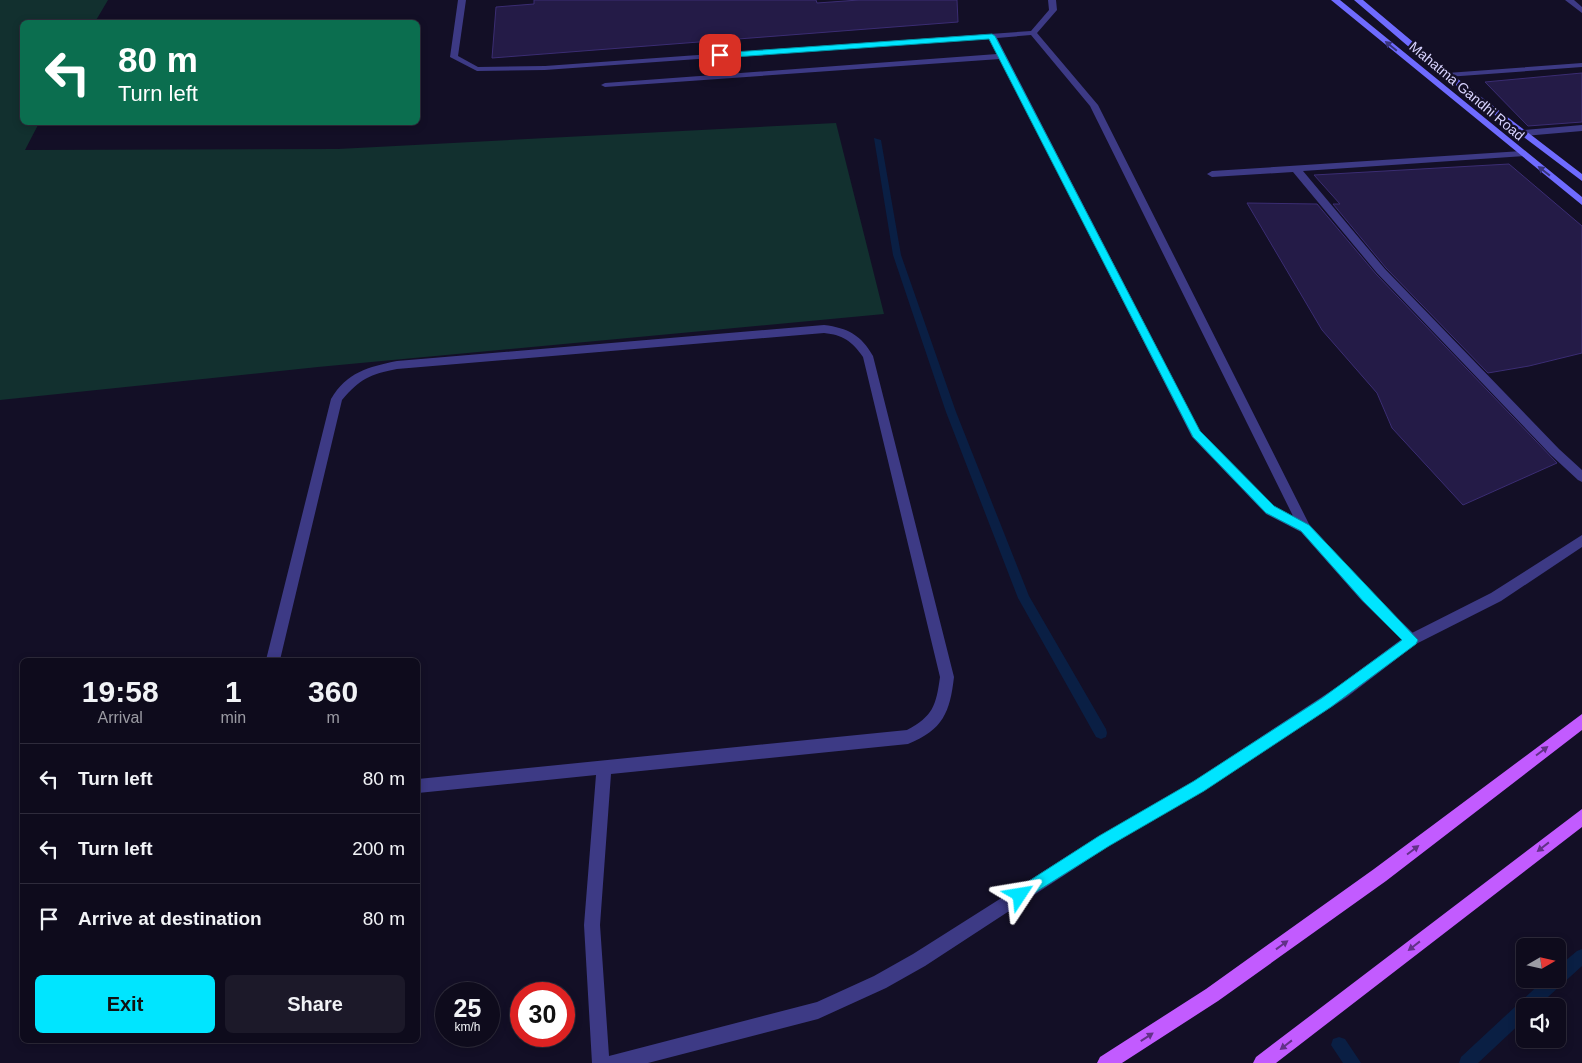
<!DOCTYPE html>
<html lang="en">
<head>
<meta charset="utf-8">
<style>
  :root { --surface:#0e0b1c; --page:#1c1929; --text:#f1f3f6; --muted:#9b9ba3; --line:#2e2b3b; --accent:#00e5ff }
  body { margin:0; font-family:Arial,sans-serif; background:var(--page); color:var(--text); height:100vh; display:flex; flex-direction:column; font-size:19px; white-space:nowrap }
  * { box-sizing:border-box; margin:0 }
  p { font-size:16px; color:var(--muted) }
  .icon { flex:none; width:28px; height:28px; fill:none; stroke:currentColor; stroke-width:2; stroke-linecap:round; stroke-linejoin:round }
  .map { position:relative; flex:1; overflow:hidden }
  .panel { position:absolute; left:20px; top:658px; width:400px; height:385px; display:flex; flex-direction:column; background:var(--surface); border-radius:8px; box-shadow:0 2px 8px #0003,0 0 0 1px var(--line) }
  .panel>* { flex:none }
  .hud { position:absolute; left:20px; top:20px; width:400px; height:105px; border-radius:8px; box-shadow:0 2px 8px #0003,0 0 0 1px var(--line); background:#0b6e4f; color:#fff; overflow:hidden }
  .needle { width:32px; rotate:81deg }
  .tools { position:absolute; left:1516px; top:938px; display:grid; gap:10px }
  .tools a { display:grid; place-items:center; width:50px; height:50px; border-radius:8px; background:var(--surface); box-shadow:0 2px 8px #0003,0 0 0 1px var(--line); font-size:25px }
  .speed { position:absolute; left:435px; top:982px; display:flex; gap:10px; font-size:25px; font-weight:700; text-align:center }
  .speed>* { display:grid; place-content:center; width:65px; height:65px; border-radius:50%; background:var(--surface); box-shadow:0 2px 8px #0003,0 0 0 1px var(--line); line-height:1 }
  .speed small { font-size:12px; font-weight:400 }
  .speed .limit { border:8px solid #d22; background:#fff; color:#111 }
  .pin { position:absolute; display:grid; place-items:center; width:42px; height:42px; color:#fff; margin:-21px; border-radius:10px; box-shadow:0 2px 8px #0006 }
  .me { position:absolute; width:55px; margin:-28px; rotate:57deg; stroke-linejoin:round; filter:drop-shadow(0 0 4px #0008) }
  .turn { display:flex; align-items:center; gap:18px; height:105px; padding:0 15px; font-size:22px }
  .turn .icon { width:65px; height:65px; stroke-width:2.5 }
  .turn b { display:block; font-size:35px; line-height:42px }
  .eta { display:flex; justify-content:space-evenly; align-items:center; height:85px; text-align:center }
  .eta b { font-size:30px; font-weight:700; line-height:35px }
  .button { display:flex; gap:10px; margin-top:auto; padding:10px 15px }
  .button a { flex:1; height:58px; border-radius:8px; background:var(--accent); color:#111; font-size:20px; font-weight:700; line-height:58px; text-align:center }
  .button a+a { background:var(--page); color:var(--text) }
  ul { padding:0; list-style:none }
  li { display:flex; align-items:center; gap:15px; height:70px; padding:0 15px; border-top:1px solid var(--line) }
  li div { flex:1 }
  li b { display:block; font-size:19px }
  li em { font-style:normal }
  .map>svg:first-child { display:block }
  .green { fill:#12302f }
  .lines { fill:none; stroke-linecap:round; stroke-linejoin:round }
  .stream { fill:#0a1f44; fill-rule:evenodd }
  .building { fill:#241b47; stroke:#3b2d73 }
  .service { fill:#3d3a85; fill-rule:evenodd }
  .minor { fill:#3d3a85; fill-rule:evenodd }
  .secondary { fill:#6f6bff; fill-rule:evenodd }
  .primary { fill:#c25bff; fill-rule:evenodd }
  .oneway { fill:#38347d }
  .oneway2 { fill:#623188 }
  .route { fill:#00e5ff; stroke:#0095a6 }
  .labels { text-anchor:middle; stroke-width:5; stroke-linejoin:round; paint-order:stroke }
  .far-street-label { font-size:14px; fill:#d9d4ff; stroke:#130f26 }
</style>
</head>
<body>
<div class="map">
<svg width="1582" height="1063" viewBox="0 0 1582 1063">
  <rect width="100%" height="100%" fill="#130f26"/>
  <path class="green" d="M 0,0 L 108,0 L 95,22 L 22,22 L 22,122 L 39,123 L 25,150 L 338,149 L 836,123 L 884,314 L 318,367 L 0,400 Z"/>
  <g class="lines">
    <path class="stream" d="M 874,138 L 881,140 L 901,255 L 956,412 L 1029,596 L 1106,729 L 1107,733 L 1106,737 L 1101,739 L 1096,737 L 1018,598 L 946,412 L 893,255 Z
      M 1582,949 L 1582,966 L 1538,1006 L 1525,1006 L 1525,1019 L 1478,1063 L 1459,1063 L 1461,1057 L 1545,979 L 1558,979 L 1558,967 L 1577,951 Z
      M 1339,1037 L 1345,1039 L 1361,1063 L 1343,1063 L 1331,1045 L 1333,1039 Z"/>
  </g>
  <path class="building" d="M 534,0 L 816,0 L 817,3 L 859,0 L 957,0 L 958,22 L 492,58 L 496,7 L 534,4 Z
    M 1582,73 L 1582,122 L 1528,126 L 1485,82 Z
    M 1509,164 L 1582,226 L 1582,353 L 1529,366 L 1488,373 L 1386,268 L 1333,204 L 1340,204 L 1314,175 Z
    M 1247,203 L 1317,204 L 1376,274 L 1557,463 L 1463,505 L 1392,428 L 1377,393 L 1322,330 Z"/>
  <g class="lines">
    <path class="service" d="M 458,0 L 466,0 L 458,56 L 478,67 L 545,66 L 1031,31 L 1049,10 L 1048,0 L 1056,0 L 1057,10 L 1037,33 L 1098,105 L 1309,524 L 1372,593 L 1416,636 L 1418,640 L 1416,644 L 1411,646 L 1406,644 L 1362,601 L 1301,532 L 1266,514 L 1192,437 L 1000,59 L 605,87 L 601,85 L 605,83 L 997,54 L 989,38 L 545,70 L 477,71 L 450,57 ZM 1031,35 L 1090,106 L 1293,516 L 1274,506 L 1200,431 L 997,38 Z"/>
    <path class="minor" d="M 1565,0 L 1574,0 L 1582,7 L 1582,13 Z
      M 1582,63 L 1582,67 L 1447,77 L 1443,75 L 1447,73 Z
      M 1582,125 L 1582,131 L 1523,136 L 1519,133 L 1523,130 Z
      M 1522,151 L 1525,152 L 1525,156 L 1303,171 L 1385,269 L 1559,449 L 1582,470 L 1582,482 L 1578,480 L 1551,455 L 1377,273 L 1293,172 L 1212,177 L 1207,174 L 1212,171 Z
      M 824,325 C 848,328 861,335 873,356 L 954,677 C 950,712 943,730 908,744 L 611,774 L 600,925 L 609,1056 L 817,1002 L 874,976 L 913,954 L 1099,836 L 1194,781 L 1337,687 L 1406,636 L 1491,593 L 1582,535 L 1582,547 L 1501,601 L 1416,644 L 1347,697 L 1204,791 L 1109,846 L 925,966 L 886,988 L 818,1019 L 648,1063 L 592,1063 L 584,925 L 596,775 L 418,793 L 418,779 L 907,730 C 933,716 936,706 940,677 L 863,357 C 852,341 843,335 824,333 L 397,369 C 370,374 360,379 342,400 L 280,660 L 266,660 L 331,399 C 347,372 368,367 397,361 Z"/>
    <path class="secondary" d="M 1331,0 L 1340,0 L 1582,197 L 1582,205 Z
      M 1354,0 L 1363,0 L 1450,73 L 1582,174 L 1582,181 L 1444,77 Z"/>
    <path class="primary" d="M 1582,714 L 1582,730 L 1386,881 L 1218,1001 L 1122,1063 L 1097,1063 L 1100,1057 L 1206,989 L 1374,869 Z
      M 1582,809 L 1582,827 L 1276,1063 L 1253,1063 L 1256,1057 Z"/>
  </g>
  <defs><path id="oneway-solid" d="M-6-.8H1V-3.2L6.5 0L1 3.2V.8H-6Z" transform="scale(1.25)"/></defs>
  <g class="oneway">
    <use href="#oneway-solid" transform="translate(1391 46) rotate(-141)"/>
    <use href="#oneway-solid" transform="translate(1544 171) rotate(-142)"/>
  </g>
  <g class="oneway2">
    <use href="#oneway-solid" transform="translate(1542 751) rotate(-37)"/>
    <use href="#oneway-solid" transform="translate(1543 847) rotate(142)"/>
    <use href="#oneway-solid" transform="translate(1413 850) rotate(-37)"/>
    <use href="#oneway-solid" transform="translate(1282 945) rotate(-36)"/>
    <use href="#oneway-solid" transform="translate(1414 946) rotate(142)"/>
    <use href="#oneway-solid" transform="translate(1147 1037) rotate(-33)"/>
    <use href="#oneway-solid" transform="translate(1286 1045) rotate(142)"/>
  </g>
  <path class="route" d="M 992,34 L 995,36 L 1200,431 L 1274,506 L 1309,525 L 1418,640 L 1416,644 L 1331,707 L 1204,791 L 1109,846 L 1020,902 L 1015,900 L 1013,895 L 1015,890 L 1099,836 L 1194,781 L 1322,698 L 1402,640 L 1363,601 L 1301,531 L 1266,513 L 1193,437 L 989,39 L 720,58 L 716,55 L 720,53 Z"/>
  <g class="labels">
    <g class="far-street-label">
      <text transform="translate(1467 91) rotate(40)" y="5">Mahatma Gandhi Road</text>
    </g>
  </g>
</svg>
<div class="tools">
<a><svg class="needle" viewBox="-14 -14 28 28"><path d="M0-13l5 13h-10z" fill="#e53935"/><path d="M0 13l5-13h-10z" fill="#9b9ba3"/></svg></a>
<a><svg class="icon" aria-label="sound" viewBox="0 0 24 24"><path d="M4 9h4l5-4v14l-5-4H4zM17 9q2 3 0 6"/></svg></a>
</div>
<div class="speed"><div>25<small>km/h</small></div><div class="limit">30</div></div>
<div class="pin" style="left:720px;top:55px;background:#d93025"><svg class="icon" aria-label="arrive" viewBox="0 0 24 24"><path d="M6 21V4h12l-3 4 3 4H6"/></svg></div>
<svg class="me" style="left:1020px;top:895px" viewBox="-20 -20 40 40"><path d="M0-17L14 15 0 8-14 15z" fill="#00e5ff" stroke="#fff" stroke-width="4"/></svg>
<div class="hud">
<div class="turn"><svg class="icon" aria-label="left" viewBox="0 0 24 24"><path d="M17 20v-9H6M10 6l-5 5 5 5"/></svg><div><b>80 m</b>Turn left</div></div>
</div>
<section class="panel">
<div class="eta">
<div><b>19:58</b><p>Arrival</p></div>
<div><b>1</b><p>min</p></div>
<div><b>360</b><p>m</p></div>
</div>
<ul>
<li><svg class="icon" aria-label="left" viewBox="0 0 24 24"><path d="M17 20v-9H6M10 6l-5 5 5 5"/></svg><div><b>Turn left</b></div><em>80 m</em></li>
<li><svg class="icon" aria-label="left" viewBox="0 0 24 24"><path d="M17 20v-9H6M10 6l-5 5 5 5"/></svg><div><b>Turn left</b></div><em>200 m</em></li>
<li><svg class="icon" aria-label="arrive" viewBox="0 0 24 24"><path d="M6 21V4h12l-3 4 3 4H6"/></svg><div><b>Arrive at destination</b></div><em>80 m</em></li>
</ul>
<div class="button"><a>Exit</a><a>Share</a></div>
</section>
</div>
</body>
</html>
